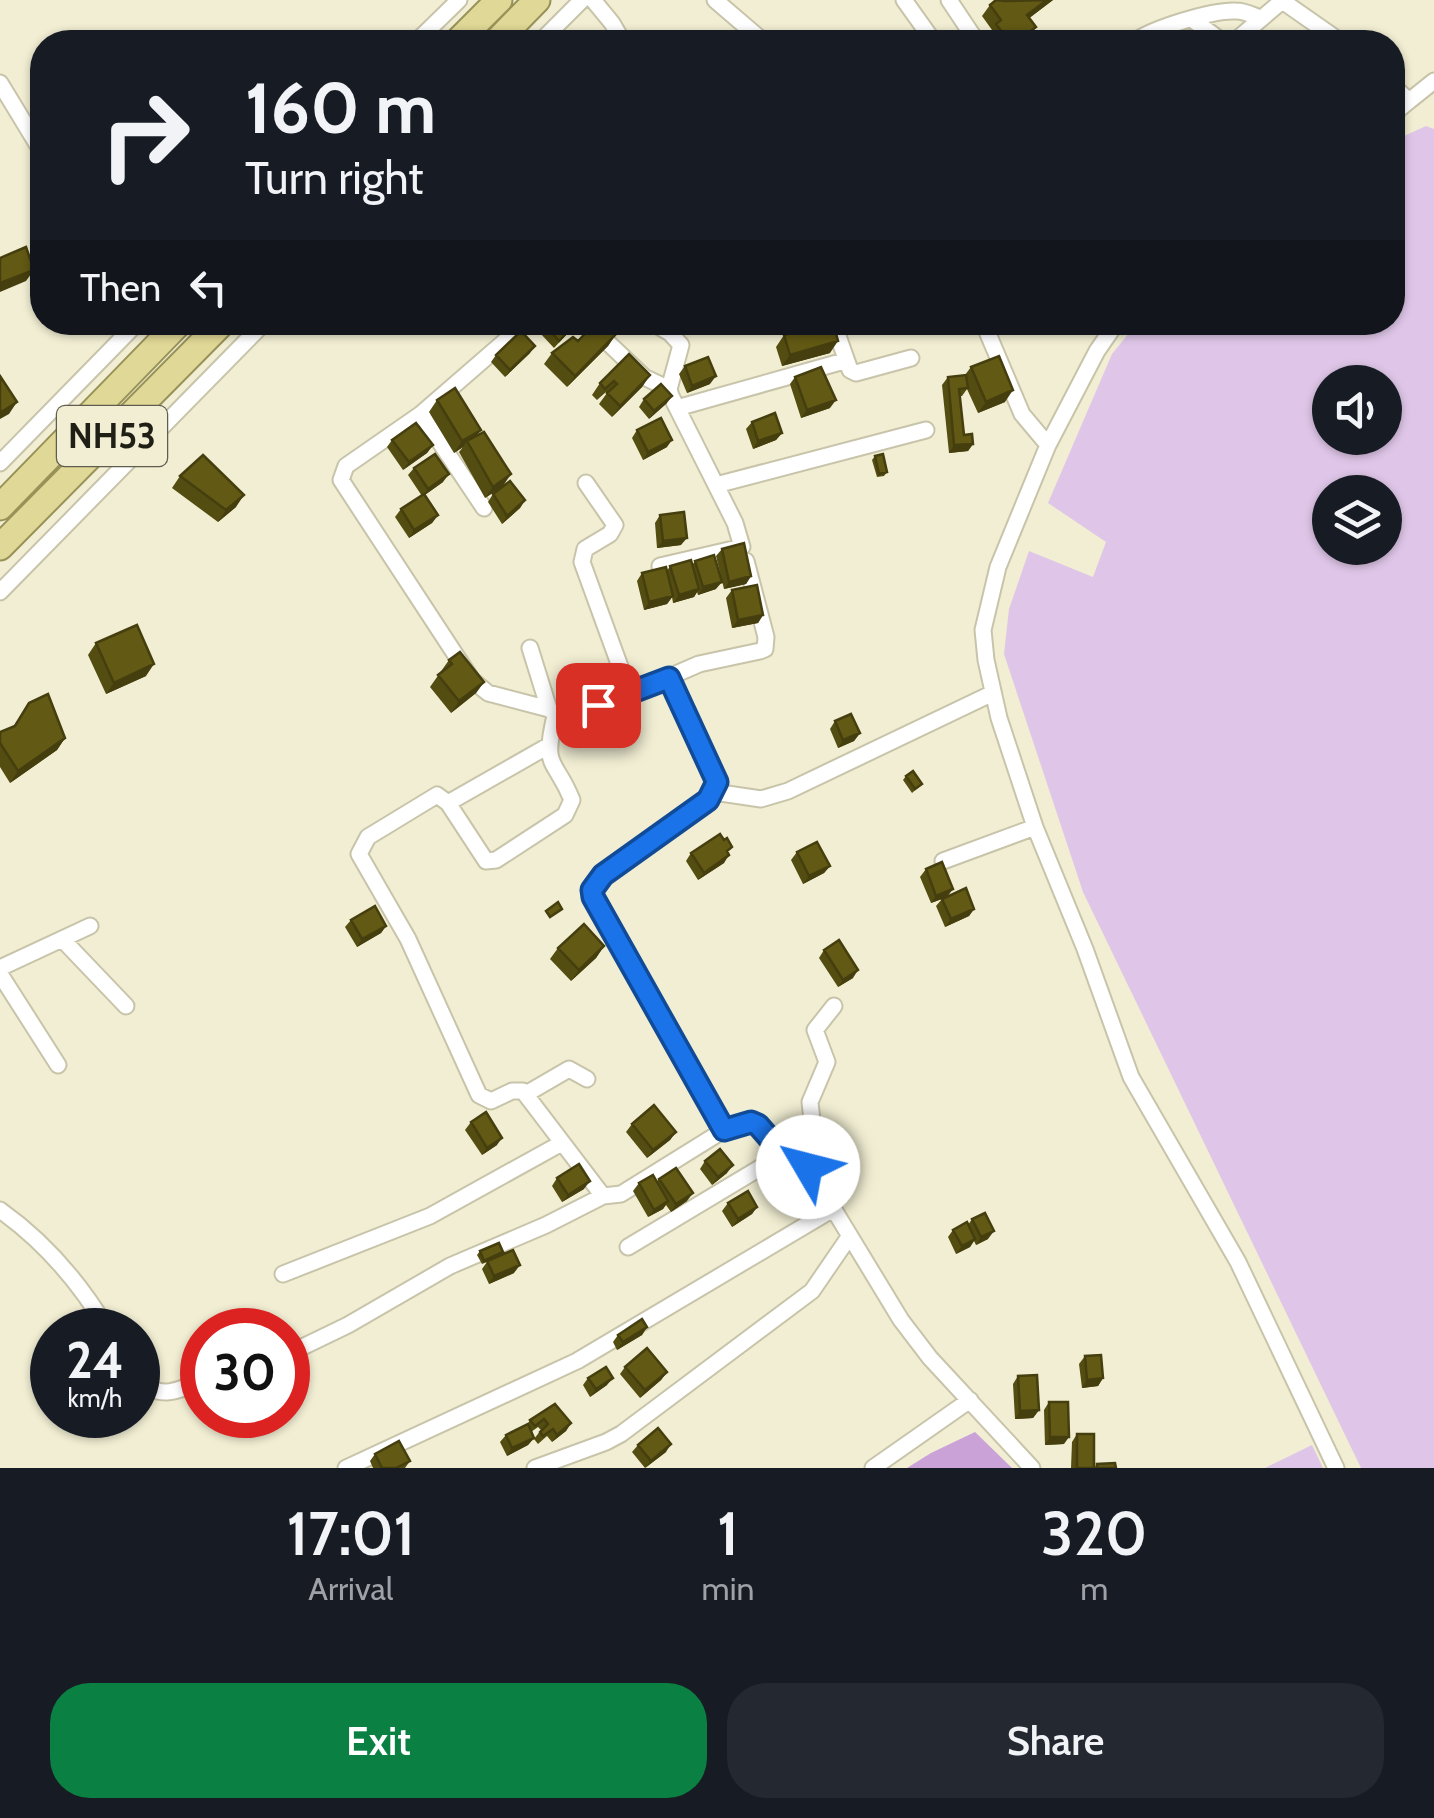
<!DOCTYPE html>
<html lang="en">
<head>
<meta charset="utf-8">
<style>
  :root { --surface:#171b24; --page:#242831; --text:#f1f3f6; --muted:#9ea1a6; --accent:#0b8043 }
  body { margin:0; font-family:Cabin,sans-serif; background:var(--page); color:var(--text); height:100vh; display:flex; flex-direction:column; font-size:38px; white-space:nowrap }
  * { box-sizing:border-box; margin:0 }
  p { font-size:32px; color:var(--muted) }
  .icon { flex:none; width:55px; height:55px; fill:none; stroke:currentColor; stroke-width:2; stroke-linecap:round; stroke-linejoin:round }
  .map { position:relative; height:1468px; overflow:hidden }
  .panel { display:flex; flex-direction:column; background:var(--surface); flex:1 }
  .panel>* { flex:none }
  .top-card { position:absolute; left:30px; top:30px; width:1375px; height:305px; border-radius:40px; box-shadow:0 2px 8px #0004; background:#171b24; color:var(--text); overflow:hidden }
  .fabs { position:absolute; left:1312px; top:365px; display:grid; gap:20px }
  .fabs a { display:grid; place-items:center; width:90px; height:90px; border-radius:50%; background:var(--surface); box-shadow:0 2px 8px #0004; font-size:50px }
  .speed { position:absolute; left:30px; top:1308px; display:flex; gap:20px; font-size:50px; font-weight:700; text-align:center }
  .speed>* { display:grid; place-content:center; width:130px; height:130px; border-radius:50%; background:var(--surface); box-shadow:0 2px 8px #0004; line-height:1 }
  .speed small { font-size:25px; font-weight:400 }
  .speed .limit { border:15px solid #d22; background:#fff; color:#111 }
  .pin { position:absolute; display:grid; place-items:center; width:85px; height:85px; color:#fff; margin:-42px; border-radius:20px; box-shadow:0 5px 15px #0006 }
  .me { position:absolute; width:110px; margin:-55px; rotate:307deg; stroke-linejoin:round; filter:drop-shadow(0 0 8px #0008) }
  .turn { display:flex; align-items:center; gap:35px; height:210px; padding:0 50px; font-size:45px }
  .turn .icon { width:130px; height:130px; stroke-width:2.5 }
  .turn b { display:block; font-size:70px; line-height:85px }
  .then { display:flex; align-items:center; height:95px; padding:0 50px; background:#0003; gap:20px; font-size:38px }
  .eta { display:flex; justify-content:space-evenly; align-items:center; height:170px; text-align:center }
  .eta b { font-size:60px; font-weight:600; line-height:70px }
  .primary-button { display:flex; gap:20px; margin-top:auto; padding:20px 50px }
  .primary-button a { flex:1; height:115px; border-radius:40px; background:var(--accent); color:#fff; font-size:40px; font-weight:600; line-height:115px; text-align:center }
  .primary-button a+a { background:var(--page); color:var(--text) }
  .map>svg:first-child { display:block }
  .green { fill:#dfc6e8; fill-rule:evenodd }
  .water { fill:#caa2d8 }
  .lines { fill:none; stroke-linecap:round; stroke-linejoin:round }
  .minor-casing { stroke:#c8c4aa; stroke-width:19 }
  .trunk-casing { stroke:#989158; stroke-width:29 }
  .minor { stroke:#fff; stroke-width:15 }
  .trunk { stroke:#e0d896; stroke-width:25 }
  .wall { fill:#544d11 }
  .shaded-wall { fill:#453e0e }
  .building { fill:#625914; stroke:#453e0e; stroke-width:2.5 }
  .route-casing { stroke:#114b97; stroke-width:25 }
  .route { stroke:#1a73e8; stroke-width:18 }
  .labels { text-anchor:middle; stroke-width:10; stroke-linejoin:round; paint-order:stroke }
  .shield { fill:#f1eed3; stroke:#5f5d4e; stroke-width:2.5 }
  .shield-label { font-size:35px; font-weight:bold; fill:#201f15 }
</style>
</head>
<body>
<div class="map">
<svg width="1434" height="1468" viewBox="0 0 1434 1468">
  <rect width="100%" height="100%" fill="#f1eed3"/>
  <path class="green" d="M 1426,126 L 1434,129 L 1434,1468 L 1361,1468 L 1083,892 L 1004,654 L 1009,609 L 1029,551 L 1093,577 L 1106,542 L 1048,503 L 1112,354 L 1137,323 L 1392,322 L 1393,141 ZM 1330,382 L 1385,382 L 1385,438 L 1330,438 ZM 1330,492 L 1385,492 L 1385,548 L 1330,548 Z
    M 1312,1445 L 1323,1468 L 1265,1468 Z"/>
  <path class="water" d="M 975,1432 L 1012,1468 L 907,1468 L 931,1453 Z"/>
  <g class="lines">
    <defs>
      <path id="minor" d="M 593,0 L 612,23 L 623,42
        M 715,0 L 764,42
        M 904,0 L 934,42
        M 949,0 L 977,42
        M 1281,0 L 1341,42
        M 1193,20 L 1223,42
        M 416,42 L 459,0
        M 540,42 L 582,0
        M 1134,42 C 1153,28 1212,10 1236,11 C 1245,11 1252,15 1260,18
        M 1234,42 L 1282,1
        M 0,83 L 42,152
        M 1392,85 L 1409,101 L 1434,81
        M 1392,115 L 1409,101
        M 527,322 L 421,414 L 346,466 L 341,480 L 472,680 L 488,693 L 549,709
        M 651,322 L 670,333 L 681,345 L 669,389 L 671,396 L 735,523 L 742,547 L 660,566
        M 833,322 L 850,370 L 856,373 L 911,358
        M 983,322 L 1022,414 L 1048,445
        M 1117,322 L 1097,351 L 1048,445 L 998,567 L 983,630 L 986,660 L 999,718 L 1035,827 L 1085,949 L 1131,1077 L 1238,1262 L 1336,1468
        M 601,336 L 644,377 L 669,389
        M 677,408 L 844,361
        M 421,414 L 484,508
        M 0,463 L 138,322
        M 586,483 L 615,525 L 610,534 L 585,549 L 582,562 L 630,694
        M 716,485 L 926,430
        M 0,592 L 265,322
        M 530,648 L 549,709 L 560,718 L 630,694 L 699,664 L 760,651 L 765,649 L 766,637 L 746,561
        M 669,678 L 713,770 C 717,783 717,789 708,800 L 603,875 L 592,890 L 593,897 L 724,1130
        M 555,716 C 542,771 555,757 572,800 L 565,815 L 496,860 L 486,861 L 448,803 L 437,795 L 368,837 L 359,854 L 408,939 L 479,1095 L 491,1101 L 512,1091 L 523,1091 L 603,1196
        M 714,792 L 761,799 L 788,791 L 993,693
        M 448,803 L 548,746
        M 943,861 L 1035,827
        M 62,939 L 126,1006
        M 0,968 L 90,926
        M 0,974 L 58,1065
        M 526,1094 L 569,1069 L 587,1079
        M 808,1167 L 813,1130 L 810,1102 L 827,1062 L 815,1030 L 834,1006
        M 0,1210 C 45,1242 80,1283 108,1330
        M 628,1247 L 783,1154
        M 283,1274 L 430,1216 L 560,1144
        M 288,1354 L 348,1325 L 450,1266 L 546,1225 L 603,1196 L 621,1194 L 724,1130 C 759,1113 756,1127 779,1150 C 787,1158 798,1161 808,1167 L 901,1320 L 930,1358 L 1032,1468
        M 138,1376 C 157,1402 178,1391 202,1380
        M 346,1468 L 577,1361 L 833,1209
        M 535,1468 L 606,1442 L 621,1434 L 812,1291 L 849,1237
        M 873,1468 L 970,1400"/>
      <path id="trunk" d="M 457,42 L 499,0
        M 496,42 L 537,0
        M 0,507 L 180,322
        M 0,547 L 223,322"/>
    </defs>
    <use href="#minor" class="minor-casing"/>
    <use href="#trunk" class="trunk-casing"/>
    <use href="#minor" class="minor"/>
    <use href="#trunk" class="trunk"/>
  </g>
  <path class="wall" d="M 1005,0 L 1053,0 L 1029,18 L 1036,27 L 1028,39 L 1023,42 L 993,42 L 988,35 L 992,30 L 982,16 L 990,5 Z
    M 42,250 L 42,268 L 38,255 Z
    M 548,322 L 578,322 L 554,348 L 540,333 Z
    M 616,334 L 608,346 L 567,387 L 544,364 L 552,353 L 578,341 Z
    M 784,335 L 830,353 L 782,366 L 776,347 Z
    M 530,353 L 505,377 L 491,362 L 496,355 Z
    M 685,366 L 710,384 L 687,393 L 679,374 Z
    M 971,367 L 1005,402 L 978,413 L 967,389 L 962,396 L 960,396 L 964,435 L 973,444 L 968,451 L 949,453 L 942,385 L 948,377 L 965,375 Z
    M 650,375 L 642,387 L 612,417 L 599,404 L 607,393 L 606,392 L 597,400 L 592,395 L 600,383 Z
    M 795,377 L 830,408 L 801,418 L 790,384 Z
    M 644,399 L 667,403 L 649,419 L 639,407 Z
    M 437,400 L 477,436 L 503,486 L 485,498 L 459,452 L 463,447 L 454,453 L 429,412 Z
    M 752,422 L 782,433 L 776,440 L 753,449 L 746,429 Z
    M 637,430 L 667,447 L 643,460 L 632,438 Z
    M 392,440 L 433,445 L 427,453 L 403,470 L 387,447 Z
    M 875,456 L 887,472 L 884,476 L 877,477 L 872,460 Z
    M 414,468 L 443,482 L 425,495 L 438,515 L 432,523 L 409,538 L 395,517 L 401,509 L 422,496 L 408,475 Z
    M 180,476 L 236,507 L 218,522 L 172,488 Z
    M 493,494 L 525,500 L 520,508 L 502,524 L 488,502 Z
    M 660,515 L 681,545 L 657,548 L 655,523 Z
    M 722,549 L 751,576 L 746,584 L 724,589 L 716,556 Z
    M 695,561 L 716,589 L 698,595 L 697,592 L 694,597 L 673,603 L 672,597 L 667,604 L 644,610 L 637,581 L 642,573 L 667,571 L 670,566 L 692,565 Z
    M 732,590 L 763,615 L 758,623 L 732,628 L 726,598 Z
    M 96,643 L 146,676 L 106,694 L 88,655 Z
    M 449,660 L 484,682 L 476,693 L 451,713 L 430,687 Z
    M 29,703 L 65,738 L 57,750 L 10,783 L 0,767 L 0,732 L 13,727 Z
    M 835,721 L 860,733 L 854,741 L 838,748 L 830,729 Z
    M 906,776 L 922,784 L 912,793 L 903,780 Z
    M 797,852 L 830,866 L 824,873 L 803,884 L 791,860 Z
    M 691,853 L 728,853 L 724,863 L 698,880 L 686,861 Z
    M 926,869 L 948,896 L 974,909 L 969,916 L 945,927 L 936,906 L 942,899 L 931,903 L 920,877 Z
    M 351,920 L 386,926 L 381,933 L 357,947 L 345,927 Z
    M 604,946 L 596,958 L 571,981 L 550,959 L 558,948 Z
    M 824,950 L 853,978 L 838,987 L 819,958 Z
    M 471,1122 L 497,1145 L 482,1155 L 465,1130 Z
    M 632,1124 L 676,1132 L 670,1140 L 647,1158 L 626,1132 Z
    M 705,1161 L 727,1173 L 712,1185 L 700,1169 Z
    M 557,1178 L 584,1189 L 562,1202 L 552,1186 Z
    M 659,1179 L 687,1201 L 671,1212 L 666,1205 L 663,1209 L 648,1217 L 633,1191 L 639,1183 L 657,1182 Z
    M 728,1203 L 757,1207 L 752,1214 L 732,1227 L 722,1211 Z
    M 972,1219 L 988,1239 L 976,1245 L 974,1241 L 970,1247 L 956,1254 L 948,1237 L 953,1230 L 968,1225 Z
    M 480,1251 L 501,1255 L 514,1273 L 489,1284 L 482,1269 L 487,1262 L 482,1264 L 477,1255 Z
    M 647,1327 L 642,1335 L 617,1350 L 613,1342 L 618,1335 Z
    M 1085,1356 L 1103,1378 L 1098,1386 L 1082,1388 L 1079,1364 Z
    M 625,1367 L 667,1372 L 661,1380 L 640,1398 L 620,1374 Z
    M 1018,1376 L 1039,1410 L 1033,1418 L 1015,1419 L 1013,1384 Z
    M 588,1378 L 607,1385 L 590,1397 L 583,1385 Z
    M 1049,1402 L 1064,1444 L 1045,1445 L 1044,1410 Z
    M 555,1404 L 571,1423 L 566,1431 L 552,1442 L 547,1436 L 538,1444 L 534,1439 L 541,1430 L 538,1427 L 531,1432 L 534,1438 L 528,1445 L 507,1456 L 500,1442 L 506,1435 L 527,1425 L 530,1420 Z
    M 1077,1434 L 1094,1468 L 1097,1464 L 1116,1468 L 1071,1468 L 1072,1442 Z
    M 638,1445 L 666,1452 L 645,1468 L 632,1452 Z
    M 375,1454 L 410,1461 L 405,1468 L 373,1468 L 370,1461 Z"/>
  <path class="shaded-wall" d="M 1047,0 L 1053,0 L 1019,26 L 1027,15 Z
    M 1036,27 L 1028,39 L 1023,42 L 1016,42 Z
    M 34,270 L 26,281 L 0,292 L 0,283 Z
    M 616,334 L 608,346 L 567,387 L 575,376 Z
    M 838,341 L 830,353 L 782,366 L 790,355 Z
    M 535,346 L 530,353 L 505,377 L 510,370 Z
    M 650,375 L 642,387 L 612,417 L 620,406 Z
    M 716,376 L 710,384 L 687,393 L 692,386 Z
    M 1013,390 L 1005,402 L 978,413 L 986,402 Z
    M 672,396 L 667,403 L 649,419 L 654,411 Z
    M 836,400 L 830,408 L 801,418 L 807,410 Z
    M 17,402 L 9,414 L 0,419 L 0,413 Z
    M 481,430 L 473,441 L 467,441 L 463,447 L 454,453 L 462,441 Z
    M 782,433 L 776,440 L 753,449 L 758,441 Z
    M 672,440 L 667,447 L 643,460 L 648,452 Z
    M 973,444 L 968,451 L 949,453 L 954,445 Z
    M 433,445 L 427,453 L 403,470 L 409,462 Z
    M 449,474 L 443,482 L 423,496 L 428,489 Z
    M 511,474 L 503,486 L 485,498 L 493,487 Z
    M 244,495 L 236,507 L 218,522 L 226,510 Z
    M 525,500 L 520,508 L 502,524 L 507,516 Z
    M 438,515 L 432,523 L 409,538 L 414,530 Z
    M 687,538 L 681,545 L 657,548 L 663,541 Z
    M 751,576 L 746,584 L 724,589 L 729,582 Z
    M 722,582 L 716,589 L 698,595 L 703,587 Z
    M 699,589 L 694,597 L 673,603 L 679,595 Z
    M 673,596 L 667,604 L 644,610 L 649,602 Z
    M 763,615 L 758,623 L 732,628 L 738,620 Z
    M 154,664 L 146,676 L 106,694 L 114,683 Z
    M 484,682 L 476,693 L 451,713 L 459,701 Z
    M 860,733 L 854,741 L 838,748 L 843,740 Z
    M 65,738 L 57,750 L 10,783 L 18,771 Z
    M 729,855 L 724,863 L 698,880 L 704,873 Z
    M 830,866 L 824,873 L 803,884 L 809,876 Z
    M 953,889 L 947,897 L 931,903 L 936,896 Z
    M 974,909 L 969,916 L 945,927 L 951,919 Z
    M 386,926 L 381,933 L 357,947 L 362,939 Z
    M 604,946 L 596,958 L 571,981 L 579,970 Z
    M 858,970 L 853,978 L 838,987 L 843,980 Z
    M 676,1132 L 670,1140 L 647,1158 L 653,1150 Z
    M 502,1138 L 497,1145 L 482,1155 L 487,1148 Z
    M 733,1165 L 727,1173 L 712,1185 L 718,1177 Z
    M 590,1181 L 584,1189 L 562,1202 L 568,1195 Z
    M 693,1193 L 687,1201 L 671,1212 L 676,1204 Z
    M 668,1201 L 663,1209 L 648,1217 L 654,1210 Z
    M 757,1207 L 752,1214 L 732,1227 L 738,1219 Z
    M 994,1231 L 988,1239 L 976,1245 L 981,1237 Z
    M 975,1239 L 970,1247 L 956,1254 L 962,1246 Z
    M 520,1265 L 514,1273 L 489,1284 L 494,1276 Z
    M 647,1327 L 642,1335 L 617,1350 L 623,1342 Z
    M 667,1372 L 661,1380 L 640,1398 L 645,1390 Z
    M 613,1378 L 607,1385 L 590,1397 L 596,1389 Z
    M 1103,1378 L 1098,1386 L 1082,1388 L 1087,1380 Z
    M 1039,1410 L 1033,1418 L 1015,1419 L 1020,1411 Z
    M 571,1423 L 566,1431 L 552,1442 L 557,1435 Z
    M 1050,1437 L 1069,1437 L 1064,1444 L 1045,1445 Z
    M 534,1438 L 528,1445 L 507,1456 L 512,1448 Z
    M 671,1444 L 666,1452 L 645,1468 L 651,1461 Z"/>
  <path class="building" d="M 996,0 L 1005,1 L 1047,0 L 1027,15 L 1036,27 L 1017,41 L 1010,32 L 1005,36 L 996,24 L 1001,20 L 990,5 Z
    M 26,247 L 34,270 L 0,283 L 0,258 Z
    M 548,322 L 577,322 L 559,341 L 545,325 Z
    M 596,322 L 604,322 L 616,334 L 575,376 L 552,353 L 573,337 L 578,341 Z
    M 828,322 L 833,322 L 838,341 L 790,355 L 784,335 Z
    M 521,331 L 535,346 L 510,370 L 496,355 Z
    M 629,354 L 650,375 L 620,406 L 607,393 L 617,384 L 614,381 L 605,389 L 600,383 Z
    M 999,356 L 1013,390 L 986,402 L 971,367 Z
    M 708,357 L 716,376 L 692,386 L 685,366 Z
    M 821,367 L 836,400 L 807,410 L 795,377 Z
    M 966,375 L 968,388 L 959,389 L 964,435 L 972,434 L 973,444 L 954,445 L 948,377 Z
    M 0,376 L 17,402 L 0,413 Z
    M 661,384 L 672,396 L 654,411 L 644,399 Z
    M 455,388 L 481,430 L 462,441 L 437,400 Z
    M 775,413 L 782,433 L 758,441 L 752,422 Z
    M 661,418 L 672,440 L 648,452 L 637,430 Z
    M 416,423 L 433,445 L 409,462 L 392,440 Z
    M 484,432 L 511,474 L 493,487 L 467,441 Z
    M 435,454 L 449,474 L 428,489 L 414,468 Z
    M 883,454 L 887,472 L 879,474 L 875,456 Z
    M 203,455 L 244,495 L 226,510 L 180,476 Z
    M 510,481 L 525,500 L 507,516 L 493,494 Z
    M 424,494 L 438,515 L 414,530 L 401,509 Z
    M 684,512 L 687,538 L 663,541 L 660,515 Z
    M 744,543 L 751,576 L 729,582 L 722,549 Z
    M 714,555 L 722,582 L 703,587 L 695,561 Z
    M 691,560 L 699,589 L 679,595 L 670,566 Z
    M 666,567 L 673,596 L 649,602 L 642,573 Z
    M 757,585 L 763,615 L 738,620 L 732,590 Z
    M 137,625 L 154,664 L 114,683 L 96,643 Z
    M 460,652 L 484,682 L 459,701 L 438,675 L 452,664 L 449,660 Z
    M 48,694 L 65,738 L 18,771 L 0,743 L 0,732 L 15,726 L 29,703 Z
    M 851,714 L 860,733 L 843,740 L 835,721 Z
    M 913,771 L 922,784 L 915,789 L 906,776 Z
    M 720,834 L 724,840 L 727,838 L 732,847 L 727,851 L 729,855 L 704,873 L 691,853 Z
    M 817,842 L 830,866 L 809,876 L 797,852 Z
    M 942,862 L 953,889 L 936,896 L 926,869 Z
    M 966,888 L 974,909 L 951,919 L 942,899 Z
    M 558,902 L 562,909 L 550,917 L 546,911 Z
    M 375,906 L 386,926 L 362,939 L 351,920 Z
    M 584,924 L 604,946 L 579,970 L 558,948 Z
    M 839,940 L 858,970 L 843,980 L 824,950 Z
    M 654,1105 L 676,1132 L 653,1150 L 632,1124 Z
    M 486,1112 L 502,1138 L 487,1148 L 471,1122 Z
    M 720,1149 L 733,1165 L 718,1177 L 705,1161 Z
    M 579,1164 L 590,1181 L 568,1195 L 557,1178 Z
    M 676,1168 L 693,1193 L 676,1204 L 659,1179 Z
    M 653,1175 L 668,1201 L 654,1210 L 639,1183 Z
    M 748,1191 L 757,1207 L 738,1219 L 728,1203 Z
    M 985,1213 L 994,1231 L 981,1237 L 972,1219 Z
    M 967,1222 L 975,1239 L 962,1246 L 953,1230 Z
    M 499,1243 L 503,1252 L 484,1261 L 480,1251 Z
    M 513,1250 L 520,1265 L 494,1276 L 487,1261 Z
    M 642,1319 L 647,1327 L 623,1342 L 618,1335 Z
    M 647,1348 L 667,1372 L 645,1390 L 625,1367 Z
    M 1101,1355 L 1103,1378 L 1087,1380 L 1085,1356 Z
    M 606,1367 L 613,1378 L 596,1389 L 588,1378 Z
    M 1037,1375 L 1039,1410 L 1020,1411 L 1018,1376 Z
    M 1049,1402 L 1068,1402 L 1069,1437 L 1050,1437 Z
    M 555,1404 L 571,1423 L 557,1435 L 553,1429 L 543,1436 L 540,1432 L 548,1424 L 544,1419 L 535,1426 L 530,1420 Z
    M 528,1424 L 534,1438 L 512,1448 L 506,1435 Z
    M 658,1428 L 671,1444 L 651,1461 L 638,1445 Z
    M 1077,1434 L 1094,1434 L 1094,1468 L 1077,1468 Z
    M 399,1441 L 410,1461 L 396,1468 L 382,1468 L 375,1454 Z
    M 1115,1463 L 1116,1468 L 1097,1468 L 1097,1464 Z"/>
  <g class="lines">
    <defs>
      <path id="route" d="M 598,705 L 669,678 L 717,782 L 708,800 L 603,875 L 592,890 L 593,897 L 724,1130 L 751,1122 L 758,1125 L 783,1154 L 808,1167"/>
    </defs>
    <use href="#route" class="route-casing"/>
    <use href="#route" class="route"/>
  </g>
  <g class="labels">
    <rect class="shield" x="57" y="406" width="110" height="60" rx="8"/>
    <g class="shield-label">
      <text x="112" y="448">NH53</text>
    </g>
  </g>
</svg>
<div class="fabs">
<a><svg class="icon" aria-label="sound" viewBox="0 0 24 24"><path d="M4 9h4l5-4v14l-5-4H4zM17 9q2 3 0 6"/></svg></a>
<a><svg class="icon" aria-label="layers" viewBox="0 0 24 24"><path d="M12 4l9 5-9 5-9-5zM3 14l9 5 9-5"/></svg></a>
</div>
<div class="speed"><div>24<small>km/h</small></div><div class="limit">30</div></div>
<div class="pin" style="left:598px;top:705px;background:#d93025"><svg class="icon" aria-label="arrive" viewBox="0 0 24 24"><path d="M6 21V4h12l-3 4 3 4H6"/></svg></div>
<svg class="me" style="left:808px;top:1167px" viewBox="-20 -20 40 40"><circle r="19" fill="#fff"/><path d="M0-13L10 11 0 6-10 11z" fill="#1a73e8"/></svg>
<div class="top-card">
<div class="turn"><svg class="icon" aria-label="right" viewBox="0 0 24 24"><path d="M7 20v-9h11M14 6l5 5-5 5"/></svg><div><b>160 m</b>Turn right</div></div>
<div class="then">Then<svg class="icon" aria-label="left" viewBox="0 0 24 24"><path d="M17 20v-9H6M10 6l-5 5 5 5"/></svg></div>
</div>
</div>
<section class="panel">
<div class="eta">
<div><b>17:01</b><p>Arrival</p></div>
<div><b>1</b><p>min</p></div>
<div><b>320</b><p>m</p></div>
</div>
<div class="primary-button"><a>Exit</a><a>Share</a></div>
</section>
</body>
</html>
